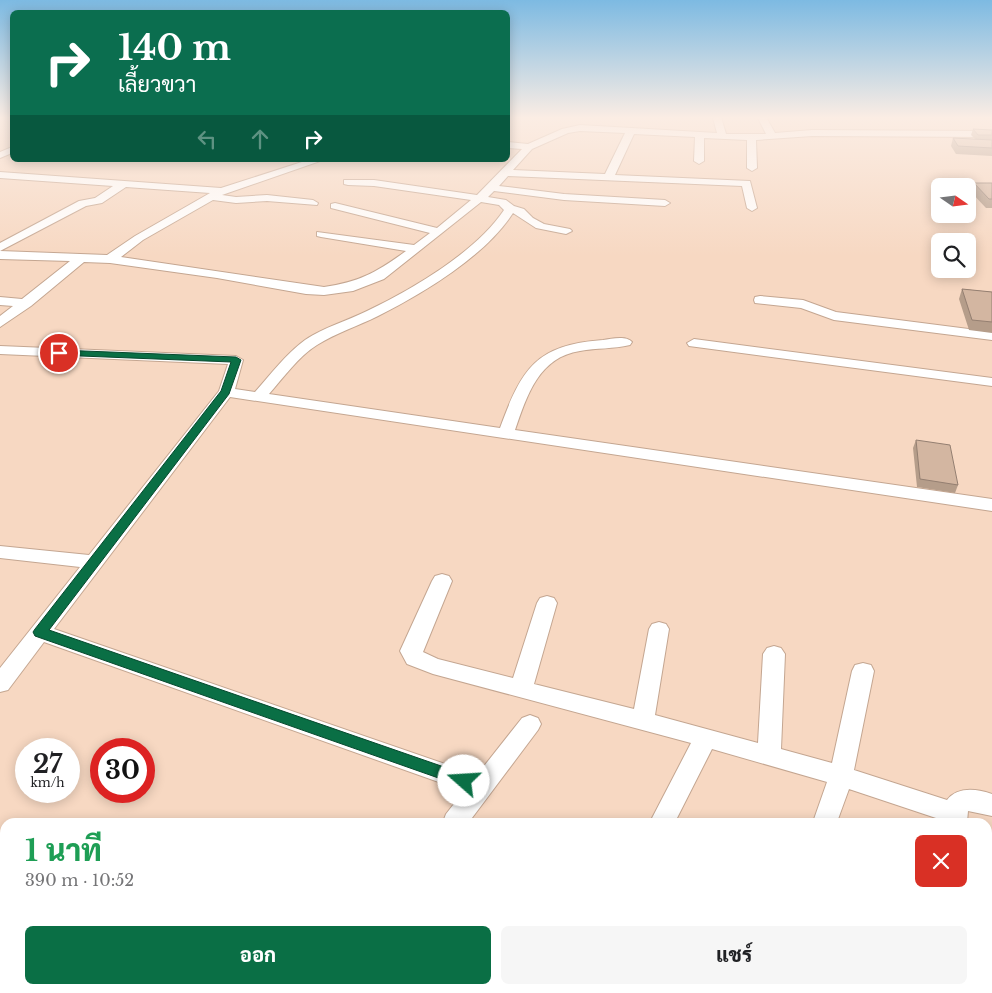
<!DOCTYPE html>
<html lang="th">
<head>
<meta charset="utf-8">
<style>
  :root { --surface:#fff; --page:#f6f6f6; --text:#202124; --muted:#757577; --accent:#0a6f45 }
  body { margin:0; font-family:"Libre Baskerville",Sarabun,serif; background:var(--page); color:var(--text); height:100vh; display:flex; flex-direction:column; font-size:19px; white-space:nowrap }
  * { box-sizing:border-box; margin:0 }
  p { font-size:16px; color:var(--muted) }
  .icon { flex:none; width:28px; height:28px; fill:none; stroke:currentColor; stroke-width:2; stroke-linecap:round; stroke-linejoin:round }
  .map { position:relative; flex:1; overflow:hidden }
  .side { position:absolute; left:0px; top:818px; width:992px; height:176px; display:flex; flex-direction:column; background:var(--surface); border-radius:15px 15px 0 0; box-shadow:0 2px 12px #0003 }
  .side>* { flex:none }
  .hud { position:absolute; left:10px; top:10px; width:500px; height:152px; border-radius:8px; box-shadow:0 2px 12px #0003; background:#0b6e4f; color:#fff; overflow:hidden }
  .needle { width:32px; rotate:104deg }
  .tools { position:absolute; left:931px; top:178px; display:grid; gap:10px }
  .tools a { display:grid; place-items:center; width:45px; height:45px; border-radius:8px; background:var(--surface); box-shadow:0 2px 12px #0003; font-size:25px }
  .speed { position:absolute; left:15px; top:738px; display:flex; gap:10px; font-size:25px; font-weight:700; text-align:center }
  .speed>* { display:grid; place-content:center; width:65px; height:65px; border-radius:50%; background:var(--surface); box-shadow:0 2px 12px #0003; line-height:1 }
  .speed small { font-size:12px; font-weight:400 }
  .speed .limit { border:8px solid #d22; background:#fff; color:#111 }
  .pin { position:absolute; display:grid; place-items:center; width:42px; height:42px; color:#fff; margin:-21px; border:2px solid #fff; border-radius:50%; box-shadow:0 1px 5px #0007 }
  .me { position:absolute; width:55px; margin:-28px; rotate:289deg; stroke-linejoin:round; filter:drop-shadow(0 0 4px #0008) }
  .turn { display:flex; align-items:center; gap:18px; height:105px; padding:0 25px; font-size:22px }
  .turn .icon { width:65px; height:65px; stroke-width:2.5 }
  .turn b { display:block; font-size:35px; line-height:42px }
  .lanes { display:flex; align-items:center; height:48px; padding:0 25px; background:#0003; justify-content:center; gap:25px; direction:ltr }
  .lanes .off { opacity:.35 }
  .round { display:grid; place-items:center; flex:none; width:52px; height:52px; border-radius:8px; background:var(--page) }
  .head { display:flex; align-items:center; justify-content:space-between; height:85px; padding:0 25px }
  h1 { font-size:30px; font-weight:800; line-height:38px; color:#1e9e55 }
  .primary-button { display:flex; gap:10px; margin-top:auto; padding:10px 25px }
  .primary-button a { flex:1; height:58px; border-radius:8px; background:var(--accent); color:#fff; font-size:20px; font-weight:800; line-height:58px; text-align:center }
  .primary-button a+a { background:var(--page); color:var(--text) }
  .map>svg:first-child { display:block }
  .lines { fill:none; stroke-linecap:round; stroke-linejoin:round }
  .street-casing { stroke:#c4a691; stroke-width:2 }
  .street { fill:#fff; fill-rule:evenodd }
  .wall { fill:#b59d8a }
  .building { fill:#d3b6a1; stroke:#947f71 }
  .route { fill:#0a6f45; stroke:#06482d }
</style>
</head>
<body>
<div class="map">
<svg width="992" height="993" viewBox="0 0 992 993">
  <rect width="100%" height="100%" fill="#f7d8c2"/>
  <g class="lines">
    <defs>
      <path id="street" d="M 721,117 L 726,134 L 766,134 L 758,118 L 766,117 L 775,133 L 812,130 L 992,131 L 992,137 L 812,136 L 756,140 L 757,168 L 752,171 L 747,168 L 747,140 L 704,138 L 704,161 L 699,164 L 694,161 L 695,137 L 634,134 L 615,175 L 750,181 L 757,208 L 752,211 L 747,208 L 742,186 L 508,176 L 499,186 L 564,194 L 665,200 L 670,203 L 665,206 L 564,200 L 494,191 L 488,197 L 506,200 L 514,206 L 524,209 L 533,218 L 544,224 L 570,229 L 572,231 L 566,234 L 536,228 L 513,213 C 485,256 424,293 378,316 C 358,326 336,333 317,345 C 298,357 284,377 269,394 L 500,428 C 522,368 536,345 603,340 C 611,339 626,335 632,342 L 630,345 C 614,349 596,348 580,351 C 539,357 527,395 515,430 L 992,499 L 992,511 L 230,397 L 54,629 L 477,775 L 522,718 L 530,715 L 538,718 L 541,724 L 538,730 L 469,822 L 443,822 L 446,814 L 464,791 L 44,642 L 8,690 L 0,692 L 0,668 L 80,567 L 0,558 L 0,546 L 89,555 L 219,391 L 228,364 L 0,354 L 0,346 L 236,356 L 243,360 L 235,389 L 255,392 C 271,374 286,354 305,340 C 324,327 347,321 367,311 C 413,289 476,252 504,210 L 499,205 L 481,202 L 384,279 L 353,291 L 324,295 L 306,294 L 217,278 L 110,263 L 84,262 L 31,306 L 0,327 L 0,316 L 13,306 L 0,305 L 0,297 L 22,299 L 70,261 L 0,259 L 0,243 L 79,201 L 95,198 L 113,186 L 0,178 L 0,172 L 221,188 L 308,160 L 323,160 L 222,195 L 236,197 L 267,195 L 313,200 L 318,203 L 317,205 L 267,201 L 236,203 L 213,200 L 143,240 L 121,257 L 324,287 C 360,282 377,272 406,251 L 321,237 L 317,236 L 317,232 L 414,245 L 430,233 L 331,208 L 331,204 L 335,203 L 437,228 L 471,200 L 374,186 L 348,185 L 344,184 L 344,180 L 374,180 L 477,195 L 522,149 L 508,148 L 508,142 L 528,144 L 562,129 L 580,125 L 717,133 L 713,118 ZM 580,131 L 625,133 L 605,174 L 513,170 L 532,149 L 568,133 ZM 126,187 L 210,193 L 135,236 L 107,255 L 0,251 L 86,206 L 102,203 Z
        M 12,147 L 12,153 L 0,158 L 0,152 Z
        M 760,296 L 803,300 L 836,312 L 992,332 L 992,340 L 834,320 L 801,308 L 755,303 L 754,300 L 755,297 Z
        M 694,339 L 992,378 L 992,386 L 689,346 L 687,343 Z
        M 442,574 L 449,576 L 452,581 L 423,652 L 438,659 L 513,678 L 537,603 L 540,598 L 547,596 L 554,598 L 557,603 L 534,684 L 634,709 L 649,629 L 652,624 L 659,622 L 666,624 L 669,629 L 655,715 L 758,743 L 763,654 L 767,648 L 774,646 L 781,648 L 785,654 L 781,749 L 832,763 L 852,671 L 855,665 L 863,663 L 871,665 L 874,671 L 854,770 L 947,800 C 958,786 977,789 992,794 L 992,816 L 968,811 L 967,822 L 943,822 L 942,820 L 849,789 L 837,822 L 813,822 L 827,782 L 712,749 L 675,822 L 650,822 L 691,743 L 433,674 L 407,664 L 400,651 L 432,581 L 435,576 Z
        M 992,836 L 992,880 L 988,881 L 988,838 Z
        M 0,926 L 5,928 L 5,958 L 0,956 Z
        M 52,989 L 86,989 L 88,993 L 54,993 Z
        M 554,989 L 585,989 L 583,993 L 552,993 Z
        M 750,989 L 779,989 L 778,993 L 748,993 Z
        M 951,989 L 980,989 L 979,993 L 949,993 Z"/>
    </defs>
    <use href="#street" class="street-casing"/>
    <use href="#street" class="street"/>
  </g>
  <path class="wall" d="M 973,129 L 992,130 L 992,156 L 956,154 L 951,146 L 953,138 L 975,139 L 971,135 Z
    M 974,183 L 992,183 L 992,208 L 986,208 L 971,192 Z
    M 962,289 L 992,292 L 992,333 L 969,330 L 959,299 Z
    M 916,440 L 958,485 L 955,493 L 917,487 L 913,448 Z"/>
  <path class="building" d="M 973,129 L 992,130 L 992,135 L 978,135 Z
    M 953,138 L 992,140 L 992,148 L 958,146 Z
    M 974,183 L 992,183 L 992,199 L 989,199 Z
    M 962,289 L 992,292 L 992,322 L 972,320 Z
    M 916,440 L 950,445 L 958,485 L 920,479 Z"/>
  <linearGradient id="sky" x2="0" y2="1"><stop stop-color="#7dbae2"/><stop offset="0.46" stop-color="#fbede4"/><stop offset="1" stop-color="#fbede4" stop-opacity="0"/></linearGradient>
  <rect width="992" height="256" fill="url(#sky)"/>
  <path class="route" d="M 59,350 L 236,357 L 241,360 L 229,394 L 49,630 L 470,776 L 472,781 L 470,785 L 464,787 L 35,636 L 33,632 L 35,629 L 221,391 L 231,362 L 56,355 L 54,353 Z"/>
</svg>
<div class="tools">
<a><svg class="needle" viewBox="-14 -14 28 28"><path d="M0-13l5 13h-10z" fill="#e53935"/><path d="M0 13l5-13h-10z" fill="#757577"/></svg></a>
<a><svg class="icon" aria-label="search" viewBox="0 0 24 24"><circle cx="10" cy="10" r="6"/><path d="M15 15l6 6"/></svg></a>
</div>
<div class="speed"><div>27<small>km/h</small></div><div class="limit">30</div></div>
<div class="pin" style="left:59px;top:353px;background:#d93025"><svg class="icon" aria-label="arrive" viewBox="0 0 24 24"><path d="M6 21V4h12l-3 4 3 4H6"/></svg></div>
<svg class="me" style="left:464px;top:781px" viewBox="-20 -20 40 40"><circle r="19" fill="#fff"/><path d="M0-13L10 11 0 6-10 11z" fill="#0a6f45"/></svg>
<div class="hud">
<div class="turn"><svg class="icon" aria-label="right" viewBox="0 0 24 24"><path d="M7 20v-9h11M14 6l5 5-5 5"/></svg><div><b>140 m</b>เลี้ยวขวา</div></div>
<div class="lanes"><svg class="icon off" aria-label="left" viewBox="0 0 24 24"><path d="M17 20v-9H6M10 6l-5 5 5 5"/></svg><svg class="icon off" aria-label="ahead" viewBox="0 0 24 24"><path d="M12 20V5M6 11l6-6 6 6"/></svg><svg class="icon" aria-label="right" viewBox="0 0 24 24"><path d="M7 20v-9h11M14 6l5 5-5 5"/></svg></div>
</div>
<section class="side">
<div class="head"><div><h1>1 นาที</h1><p>390 m · 10:52</p></div><a class="round" style="background:#d93025;color:#fff"><svg class="icon" aria-label="close" viewBox="0 0 24 24"><path d="M6 6l12 12M18 6L6 18"/></svg></a></div>
<div class="primary-button"><a>ออก</a><a>แชร์</a></div>
</section>
</div>
</body>
</html>
